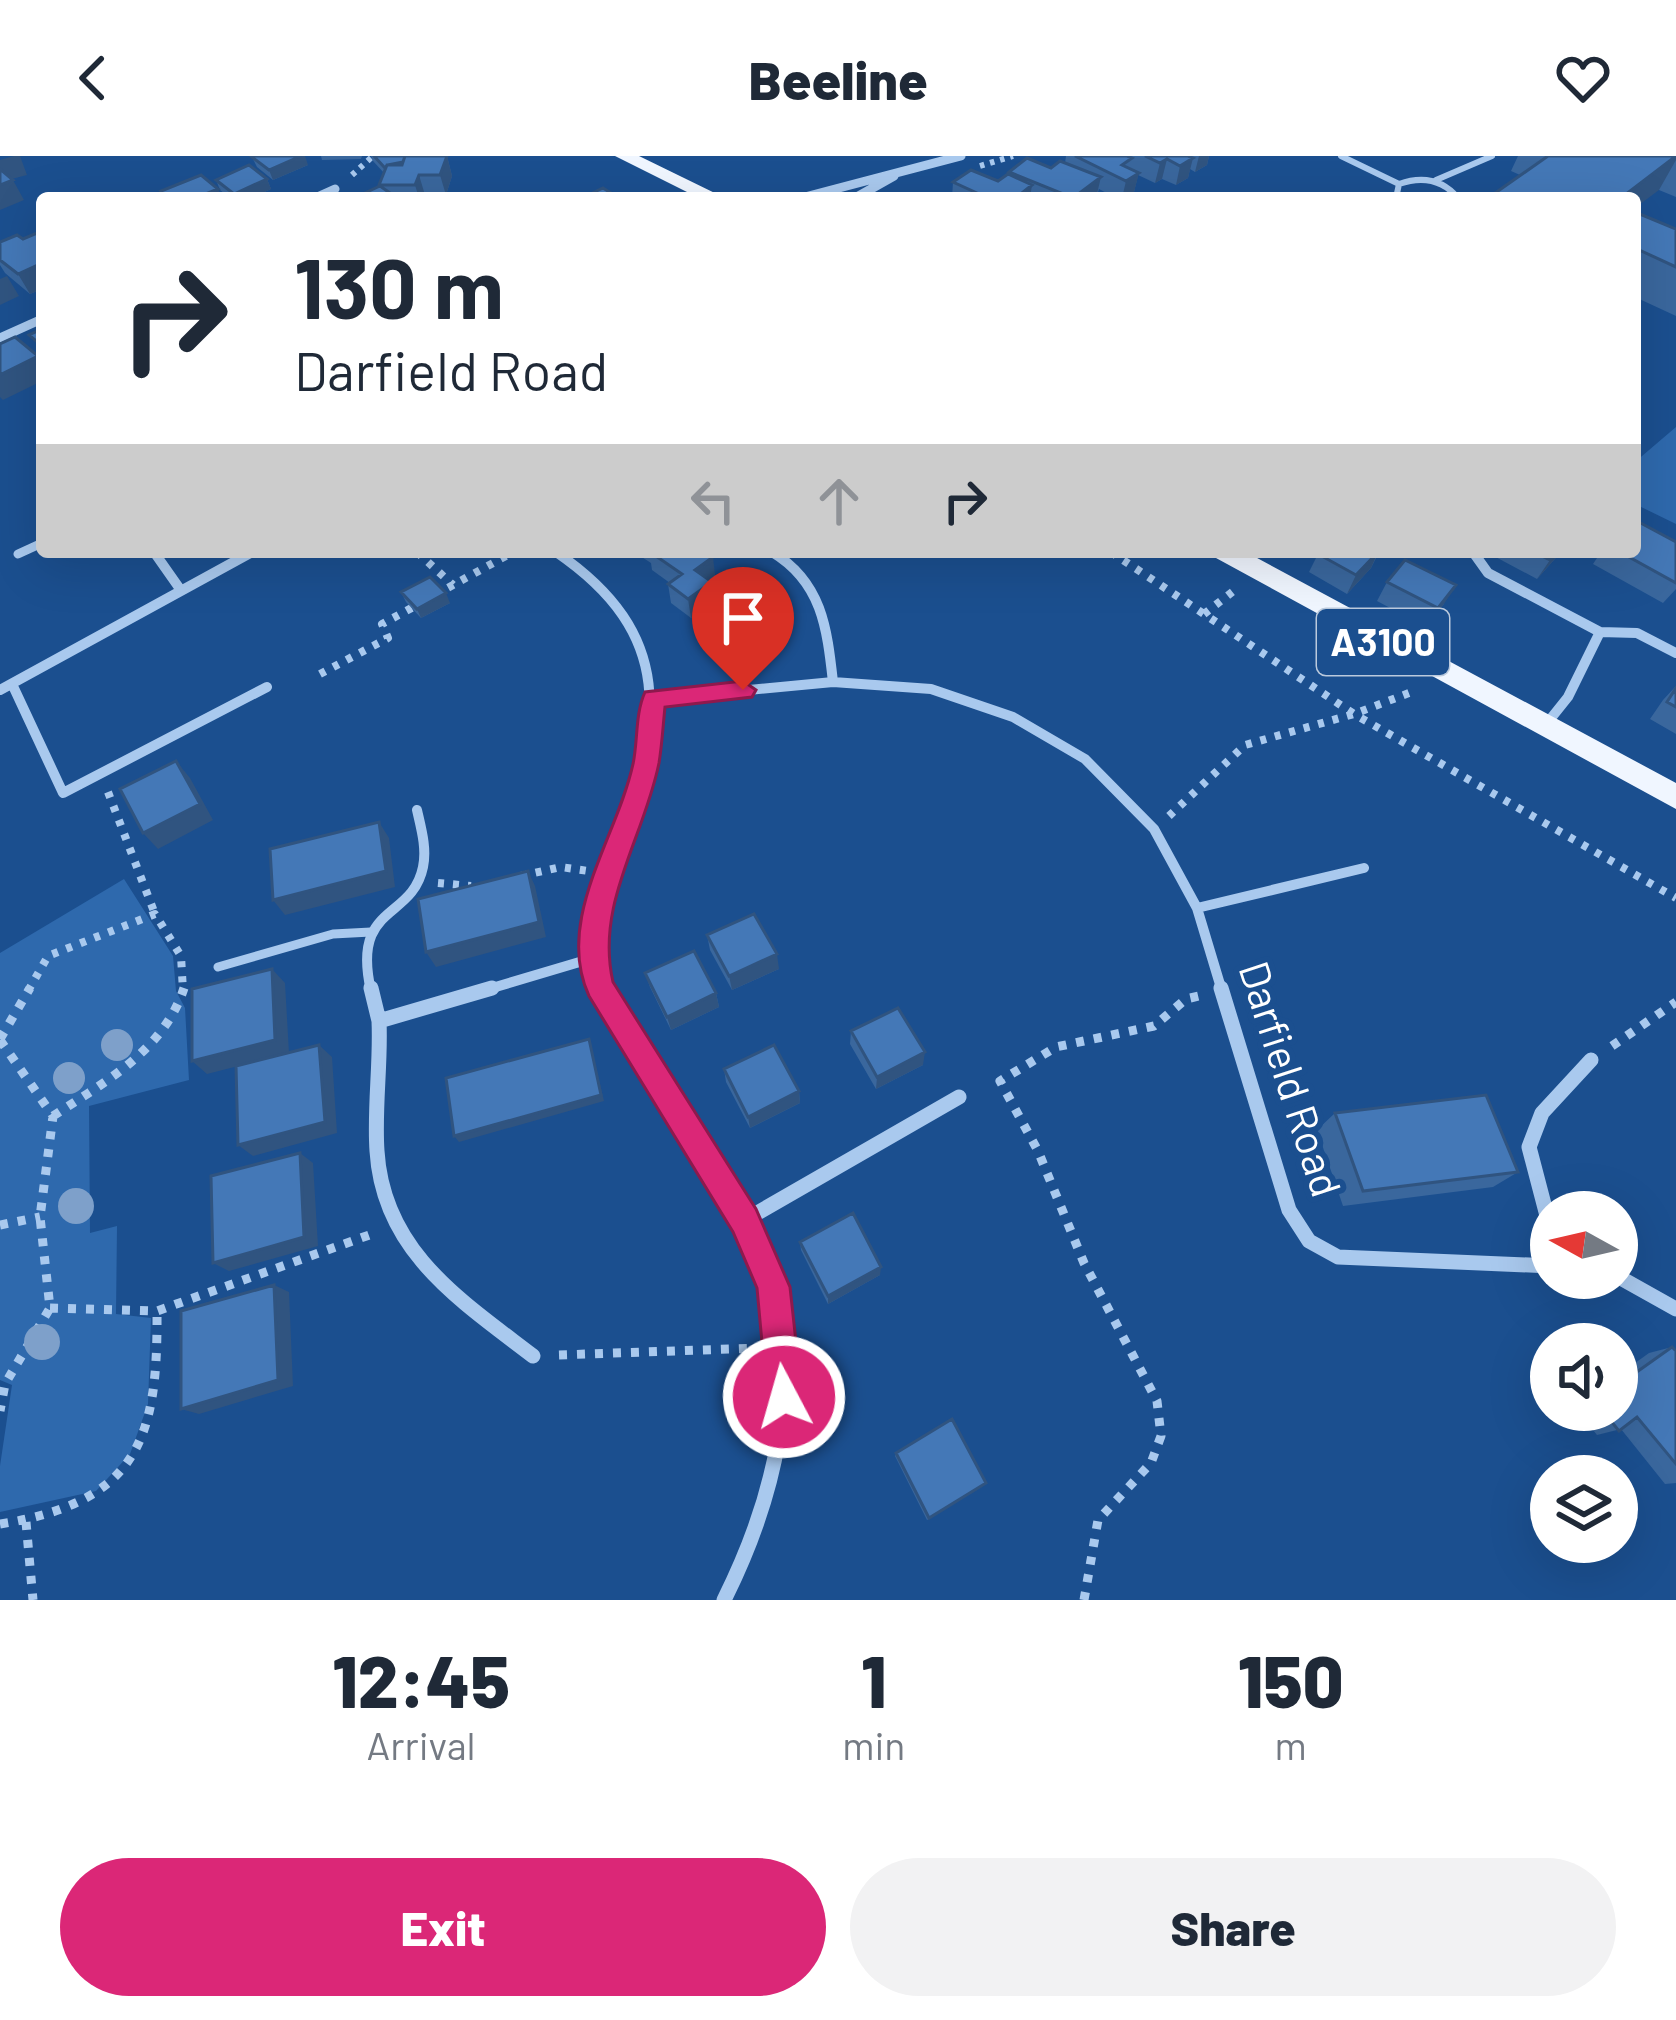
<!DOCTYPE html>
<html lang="en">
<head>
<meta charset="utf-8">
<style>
  :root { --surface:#fff; --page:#f2f2f3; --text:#1f2937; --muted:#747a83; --accent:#db2777 }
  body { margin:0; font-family:Barlow,sans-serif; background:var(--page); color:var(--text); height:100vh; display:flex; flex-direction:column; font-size:45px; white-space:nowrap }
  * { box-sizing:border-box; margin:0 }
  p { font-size:39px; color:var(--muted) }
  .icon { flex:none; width:66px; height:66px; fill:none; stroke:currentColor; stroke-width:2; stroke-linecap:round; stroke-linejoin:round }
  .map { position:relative; height:1444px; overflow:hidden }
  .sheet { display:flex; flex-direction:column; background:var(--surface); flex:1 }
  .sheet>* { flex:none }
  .hud { position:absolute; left:36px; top:36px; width:1605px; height:366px; border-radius:12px; box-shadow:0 12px 48px #0002; background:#fff; color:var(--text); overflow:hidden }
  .needle { width:78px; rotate:278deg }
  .fabs { position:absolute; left:1530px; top:1035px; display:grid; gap:24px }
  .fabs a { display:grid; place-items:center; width:108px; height:108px; border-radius:50%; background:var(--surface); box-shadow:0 12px 48px #0002; font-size:60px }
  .pin { position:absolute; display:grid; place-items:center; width:102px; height:102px; color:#fff; margin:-123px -51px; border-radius:50% 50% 50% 0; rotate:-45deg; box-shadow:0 0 12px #0007 }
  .pin .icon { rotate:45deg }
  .me { position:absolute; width:132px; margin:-66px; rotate:354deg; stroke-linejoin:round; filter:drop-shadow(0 0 9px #0008) }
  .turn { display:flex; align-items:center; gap:42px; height:252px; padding:0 60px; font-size:54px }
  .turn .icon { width:156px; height:156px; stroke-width:2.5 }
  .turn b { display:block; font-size:84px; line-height:102px }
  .lanes { display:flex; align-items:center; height:114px; padding:0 60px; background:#0003; justify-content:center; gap:60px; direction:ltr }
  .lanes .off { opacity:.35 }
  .eta { display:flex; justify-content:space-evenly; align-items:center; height:204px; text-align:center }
  .eta b { font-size:72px; font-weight:800; line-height:84px }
  .action { display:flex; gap:24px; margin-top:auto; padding:24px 60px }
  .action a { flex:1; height:138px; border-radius:72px; background:var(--accent); color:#fff; font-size:48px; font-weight:800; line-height:138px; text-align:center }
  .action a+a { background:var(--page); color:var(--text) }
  header { display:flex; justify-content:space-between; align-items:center; height:156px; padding:0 60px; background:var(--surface); font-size:54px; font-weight:800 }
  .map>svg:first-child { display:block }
  .green { fill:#2e69ad }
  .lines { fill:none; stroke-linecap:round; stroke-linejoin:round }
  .path-far2 { stroke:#a9c9ee; stroke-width:6; stroke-dasharray:4.5 6; stroke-linecap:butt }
  .path-far1 { stroke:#a9c9ee; stroke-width:8; stroke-dasharray:6 9; stroke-linecap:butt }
  .path { stroke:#a9c9ee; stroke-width:9; stroke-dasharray:8 10; stroke-linecap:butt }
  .lane-far1 { stroke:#a9c9ee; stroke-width:6 }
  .lane { stroke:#a9c9ee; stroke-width:9 }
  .street-far2 { stroke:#a9c9ee; stroke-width:9 }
  .street-far1 { stroke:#a9c9ee; stroke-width:10 }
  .street { stroke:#a9c9ee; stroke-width:15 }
  .primary { fill:#f0f6ff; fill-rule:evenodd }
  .tree { fill:#7ea0ca }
  .wall { fill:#3a679d }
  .shaded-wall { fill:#305480 }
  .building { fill:#4478b7; stroke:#305480; stroke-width:3 }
  .route { fill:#db2777; stroke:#8e194d; stroke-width:3 }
  .labels { text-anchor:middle; stroke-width:12; stroke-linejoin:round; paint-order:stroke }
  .shield { fill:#1b4f8f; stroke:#bbcadd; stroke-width:3 }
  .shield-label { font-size:39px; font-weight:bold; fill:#fff }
  .street-label { font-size:42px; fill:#fff; stroke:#1b4f8f }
</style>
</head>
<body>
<header><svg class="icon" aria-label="back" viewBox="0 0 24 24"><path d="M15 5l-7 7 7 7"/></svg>Beeline<svg class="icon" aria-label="heart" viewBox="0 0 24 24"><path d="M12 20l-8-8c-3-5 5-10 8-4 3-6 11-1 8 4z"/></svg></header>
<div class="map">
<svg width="1676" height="1444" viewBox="0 0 1676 1444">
  <rect width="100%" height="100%" fill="#1b4f8f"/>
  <path class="green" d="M 1676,271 L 1676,368 L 1635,348 L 1635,306 Z
    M 124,723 L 173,800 L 176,835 L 185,852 L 189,924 L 89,950 L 90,1077 L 117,1070 L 116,1158 L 151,1162 L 148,1248 L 130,1298 L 96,1335 L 0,1356 L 0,1310 L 12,1229 L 0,1224 L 0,797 Z"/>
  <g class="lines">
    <path class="path-far2" d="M 980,10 L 1013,0
      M 352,19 L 373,0"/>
    <path class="path-far1" d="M 417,396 L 453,429
      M 1111,396 L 1354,558 L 1676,742
      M 435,439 L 513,396
      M 1204,458 L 1236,433
      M 320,518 L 388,482 L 382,468 L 417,449
      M 108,636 L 155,758
      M 1169,660 L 1245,589 L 1354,558 L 1417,534
      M 521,720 L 561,711 L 588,715
      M 438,727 L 471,730
      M 28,835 L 48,800 L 155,758 L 181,800 L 183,835"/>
    <path class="path" d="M 0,883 L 30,832
      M 0,884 L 53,960 L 40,1061 L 50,1152 L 5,1228 L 0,1255
      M 1612,890 L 1676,846
      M 53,960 C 105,926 164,894 184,832
      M 0,1069 L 40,1061
      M 50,1152 L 157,1155 L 372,1078
      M 559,1199 L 760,1192
      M 26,1366 L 33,1444
      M 0,1368 C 139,1346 158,1282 157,1155
      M 1084,1444 L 1098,1364 L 1151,1307 L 1161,1280 L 1157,1245 L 1084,1107 L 1038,995 L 1000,925 L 1056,891 L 1154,870 L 1186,843 L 1199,840"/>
    <path class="lane-far1" d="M 1341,0 L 1399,28
      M 1436,24 L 1492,0
      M 1396,42 L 1399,28 C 1422,20 1442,23 1458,42"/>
    <path class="lane" d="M 18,398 L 42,387
      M 218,811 L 333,778 L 371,776"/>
    <path class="street-far2" d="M 315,42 L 335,33
      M 801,42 L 961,0
      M 855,42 L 894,20
      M 0,182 L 42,163"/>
    <path class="street-far1" d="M 154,396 L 180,433
      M 556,396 C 677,479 661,566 618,690 C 602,735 586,788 601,835
      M 772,396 C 822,426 827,472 833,526
      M 1473,396 L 1488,417 L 1600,476 L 1568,541 L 1544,571
      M 1600,476 L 1637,477 L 1676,497
      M 13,530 L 63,637 L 267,531
      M 0,534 L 252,396
      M 654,543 L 833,526 L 931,533 L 1013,561 L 1085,603 L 1154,673 L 1197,752 L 1222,835
      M 1197,752 L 1364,712
      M 371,835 C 351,747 412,765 423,711 C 427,692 421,672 417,654
      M 482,835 L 593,802"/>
    <path class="street" d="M 371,832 L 379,865
      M 492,832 L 379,865 C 381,908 374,952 377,995 C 383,1095 460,1144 533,1200
      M 599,832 C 635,889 671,946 706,1003 C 729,1039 755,1075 768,1116 C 804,1226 774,1344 724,1444
      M 1221,832 L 1289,1054 L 1309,1085 L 1338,1101 L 1551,1110
      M 745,1064 L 959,941
      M 1551,1075 L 1529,991 L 1542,957 L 1591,904
      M 1617,1120 L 1676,1153"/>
    <path class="primary" d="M 615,0 L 639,0 L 725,42 L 699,42 Z
      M 1213,396 L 1246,396 L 1676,627 L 1676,653 L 1216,402 Z"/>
  </g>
  <g class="tree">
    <circle cx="117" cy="889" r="16"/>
    <circle cx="69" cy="922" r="16"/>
    <circle cx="76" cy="1050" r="18"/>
    <circle cx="42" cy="1186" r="18"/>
  </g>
  <path class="wall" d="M 321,0 L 362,0 L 361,3 L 322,4 Z
    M 371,0 L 447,0 L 452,20 L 446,39 L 425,39 L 424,42 L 354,42 L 380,30 L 384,17 L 373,5 Z
    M 1066,0 L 1209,0 L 1207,9 L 1195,16 L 1190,13 L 1188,22 L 1176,29 L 1162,23 L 1155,27 L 1138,19 L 1134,36 L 1126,42 L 1116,42 L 1099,33 L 1096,42 L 952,42 L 953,26 L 998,25 L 1009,19 L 1009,16 L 1051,12 L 1065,7 Z
    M 1518,0 L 1676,0 L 1676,41 L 1659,34 L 1520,19 L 1511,15 Z
    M 252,1 L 308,9 L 273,24 L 257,11 Z
    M 267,23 L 271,33 L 251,42 L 230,42 L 220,34 L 216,24 Z
    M 1635,56 L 1676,73 L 1676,160 L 1635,141 Z
    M 42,81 L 42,133 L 30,138 L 5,117 L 0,109 L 0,86 Z
    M 1676,386 L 1676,433 L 1663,447 L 1593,408 L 1601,396 L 1635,396 Z
    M 634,396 L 706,396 L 715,419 L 709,424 L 714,444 L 691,462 L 671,447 L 668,428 L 670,427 L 652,414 L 651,407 Z
    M 1319,396 L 1379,396 L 1371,412 L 1347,438 L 1309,416 Z
    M 1491,396 L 1561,396 L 1537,423 L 1490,398 Z
    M 1387,426 L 1444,448 L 1426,471 L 1377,445 Z
    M 401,436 L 450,447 L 421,462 L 406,446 Z
    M 711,448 L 788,484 L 756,505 L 713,466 Z
    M 1676,530 L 1676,578 L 1650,563 L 1663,544 Z
    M 707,779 L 779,813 L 732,834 L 710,794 Z
    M 645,817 L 716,837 L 719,851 L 671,874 L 650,831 Z
    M 851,875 L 923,909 L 876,933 L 850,888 Z
    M 724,913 L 799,935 L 800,947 L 750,972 L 726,926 Z
    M 1335,957 L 1518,1016 L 1493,1031 L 1343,1050 L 1317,974 Z
    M 800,1086 L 880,1119 L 828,1148 L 801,1094 Z
    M 1672,1191 L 1676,1195 L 1676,1327 L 1665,1328 L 1621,1273 L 1597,1279 L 1577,1254 L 1617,1254 L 1617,1220 L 1649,1197 Z
    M 896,1297 L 986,1327 L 927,1364 L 895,1300 Z"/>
  <path class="shaded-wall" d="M 14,0 L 20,0 L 27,19 L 0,26 L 0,4 Z
    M 301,0 L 305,0 L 308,9 L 273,24 L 269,14 Z
    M 447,0 L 452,20 L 446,39 L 440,19 Z
    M 1199,0 L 1209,0 L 1207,9 L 1195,16 Z
    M 1676,0 L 1676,4 L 1659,34 L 1635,52 L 1635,42 L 1621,42 Z
    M 1193,2 L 1188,22 L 1176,29 L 1180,10 Z
    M 1167,3 L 1162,23 L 1155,27 L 1160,7 Z
    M 1139,17 L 1134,36 L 1122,42 L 1126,25 Z
    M 419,19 L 425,39 L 424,42 L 419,42 L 415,29 Z
    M 1101,21 L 1096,42 L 1075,42 Z
    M 267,23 L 271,33 L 251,42 L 235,42 L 234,38 Z
    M 13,24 L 24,44 L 0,54 L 0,29 Z
    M 1032,29 L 1030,42 L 1017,42 L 1018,40 Z
    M 218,33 L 222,42 L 196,42 Z
    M 42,107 L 42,133 L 30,138 L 18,118 Z
    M 7,120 L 19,140 L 0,149 L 0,123 Z
    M 38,200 L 42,207 L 42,225 L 3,244 L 0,241 L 0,219 Z
    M 1378,396 L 1371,412 L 1347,438 L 1356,419 Z
    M 1558,396 L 1561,396 L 1537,423 L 1550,404 Z
    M 713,401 L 715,419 L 697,432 L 695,414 Z
    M 712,426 L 714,444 L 691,462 L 688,443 Z
    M 1456,429 L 1444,448 L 1426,471 L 1438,452 Z
    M 446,437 L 450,447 L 421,462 L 417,453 Z
    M 787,466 L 788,484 L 756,505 L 755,487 Z
    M 176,605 L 190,622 L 213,664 L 158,693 L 143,677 Z
    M 379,666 L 389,682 L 395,731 L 285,759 L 273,744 Z
    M 528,715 L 535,730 L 546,781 L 436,811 L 426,796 Z
    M 777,798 L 779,813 L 732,834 L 729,820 Z
    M 272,813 L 285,827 L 289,897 L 207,918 L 192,905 Z
    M 716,837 L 719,851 L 671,874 L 667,861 Z
    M 589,883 L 604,945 L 459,986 L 454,980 Z
    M 319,889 L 332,901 L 337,977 L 253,1000 L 238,989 Z
    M 925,896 L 923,909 L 876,933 L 877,921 Z
    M 799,935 L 800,947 L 750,972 L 748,961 Z
    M 300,997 L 313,1007 L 318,1090 L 229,1115 L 213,1107 Z
    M 881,1111 L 880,1119 L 828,1148 L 828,1140 Z
    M 274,1129 L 289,1136 L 293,1230 L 199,1258 L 181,1253 Z"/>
  <path class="building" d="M 255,0 L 301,0 L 269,14 L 252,1 Z
    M 374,0 L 405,0 L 403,6 L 387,9 L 385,12 Z
    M 405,0 L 447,0 L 440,19 L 419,19 L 415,29 L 379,29 L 387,9 L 402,9 Z
    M 1075,0 L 1127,0 L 1132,2 L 1122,9 L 1139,17 L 1126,25 Z
    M 1145,0 L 1188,0 L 1193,2 L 1180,10 L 1167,3 L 1160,7 Z
    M 1548,0 L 1676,0 L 1621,42 L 1488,42 Z
    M 1027,2 L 1051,12 L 1060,5 L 1101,21 L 1073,42 L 1009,16 Z
    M 249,9 L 267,23 L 234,38 L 216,24 Z
    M 0,13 L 13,24 L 0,29 Z
    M 971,14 L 998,25 L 1008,18 L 1032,29 L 1018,40 L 1023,42 L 988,42 L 953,26 Z
    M 201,19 L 218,33 L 196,42 L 169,42 L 161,35 Z
    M 380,30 L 397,42 L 354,42 Z
    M 603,32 L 619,42 L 582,42 Z
    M 1635,56 L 1676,73 L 1676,111 L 1635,92 Z
    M 37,77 L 42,81 L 42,107 L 18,118 L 0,104 L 0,86 L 17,79 L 23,83 Z
    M 42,173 L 42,190 L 29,179 Z
    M 15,181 L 38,200 L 0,219 L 0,188 Z
    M 1635,364 L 1676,386 L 1676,427 L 1620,396 L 1635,396 Z
    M 650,396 L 706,396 L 713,401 L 695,414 L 712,426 L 688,443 L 668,428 L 682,418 Z
    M 1319,396 L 1378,396 L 1356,419 L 1318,398 Z
    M 1534,396 L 1558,396 L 1550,404 Z
    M 1405,404 L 1456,429 L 1438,452 L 1387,426 Z
    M 430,421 L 446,437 L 417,453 L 401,436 Z
    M 743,427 L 787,466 L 755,487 L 711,448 Z
    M 1676,532 L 1676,551 L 1667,546 Z
    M 176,605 L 200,648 L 143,677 L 120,633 Z
    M 379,666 L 386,715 L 273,744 L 270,693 Z
    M 528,715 L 539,766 L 426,796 L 418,743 Z
    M 754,758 L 777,798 L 729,820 L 707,779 Z
    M 694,795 L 716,837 L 667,861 L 645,817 Z
    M 272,813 L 275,884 L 192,905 L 192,833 Z
    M 898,852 L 925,896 L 877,921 L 851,875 Z
    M 589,883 L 601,939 L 454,980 L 446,922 Z
    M 319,889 L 325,966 L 238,989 L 236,910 Z
    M 774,889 L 799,935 L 748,961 L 724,913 Z
    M 1486,939 L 1518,1016 L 1363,1035 L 1335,957 Z
    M 300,997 L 304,1081 L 213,1107 L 211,1020 Z
    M 853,1057 L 881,1111 L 828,1140 L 800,1086 Z
    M 274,1129 L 278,1224 L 181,1253 L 181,1155 Z
    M 1672,1191 L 1676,1195 L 1676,1308 L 1637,1261 L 1619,1275 L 1602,1254 L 1617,1254 L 1617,1230 Z
    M 952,1263 L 986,1327 L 929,1362 L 896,1297 Z"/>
  <path class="route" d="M 743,525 L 756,534 L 752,541 L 665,551 C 663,570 662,589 659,607 C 644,682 595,748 613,826 L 756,1053 L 790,1131 L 802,1241 L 797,1254 L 784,1259 L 772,1254 L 767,1241 L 757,1132 L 733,1076 L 589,840 C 554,764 617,682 633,608 C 638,585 635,558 645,536 Z"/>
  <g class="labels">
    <rect class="shield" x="1317" y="453" width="132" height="66" rx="9"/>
    <g class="shield-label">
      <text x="1383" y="500">A3100</text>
    </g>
    <g class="street-label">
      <text transform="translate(1290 923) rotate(72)" y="15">Darfield Road</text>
    </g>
  </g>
</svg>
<div class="fabs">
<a><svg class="needle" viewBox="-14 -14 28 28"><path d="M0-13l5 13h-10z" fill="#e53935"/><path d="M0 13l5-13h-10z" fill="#747a83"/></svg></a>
<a><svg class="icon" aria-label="sound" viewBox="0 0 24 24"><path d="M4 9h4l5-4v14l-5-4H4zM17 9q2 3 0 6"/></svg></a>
<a><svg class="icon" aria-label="layers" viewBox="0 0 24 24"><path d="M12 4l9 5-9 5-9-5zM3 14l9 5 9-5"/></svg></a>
</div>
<div class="pin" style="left:743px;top:534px;background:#d93025"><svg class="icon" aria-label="arrive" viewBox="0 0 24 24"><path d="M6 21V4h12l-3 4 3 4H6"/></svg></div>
<svg class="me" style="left:784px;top:1241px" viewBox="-20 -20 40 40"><circle r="17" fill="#db2777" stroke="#fff" stroke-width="3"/><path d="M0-11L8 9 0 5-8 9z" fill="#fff"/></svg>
<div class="hud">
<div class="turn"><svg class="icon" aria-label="right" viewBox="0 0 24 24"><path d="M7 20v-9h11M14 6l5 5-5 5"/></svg><div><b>130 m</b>Darfield Road</div></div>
<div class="lanes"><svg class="icon off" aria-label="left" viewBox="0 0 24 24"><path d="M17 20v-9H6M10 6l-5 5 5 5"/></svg><svg class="icon off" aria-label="ahead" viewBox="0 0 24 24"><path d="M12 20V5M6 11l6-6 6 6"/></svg><svg class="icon" aria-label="right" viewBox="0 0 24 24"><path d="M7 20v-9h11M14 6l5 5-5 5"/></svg></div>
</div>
</div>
<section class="sheet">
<div class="eta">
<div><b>12:45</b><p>Arrival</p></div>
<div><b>1</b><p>min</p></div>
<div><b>150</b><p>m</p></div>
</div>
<div class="action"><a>Exit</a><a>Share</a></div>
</section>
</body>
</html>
